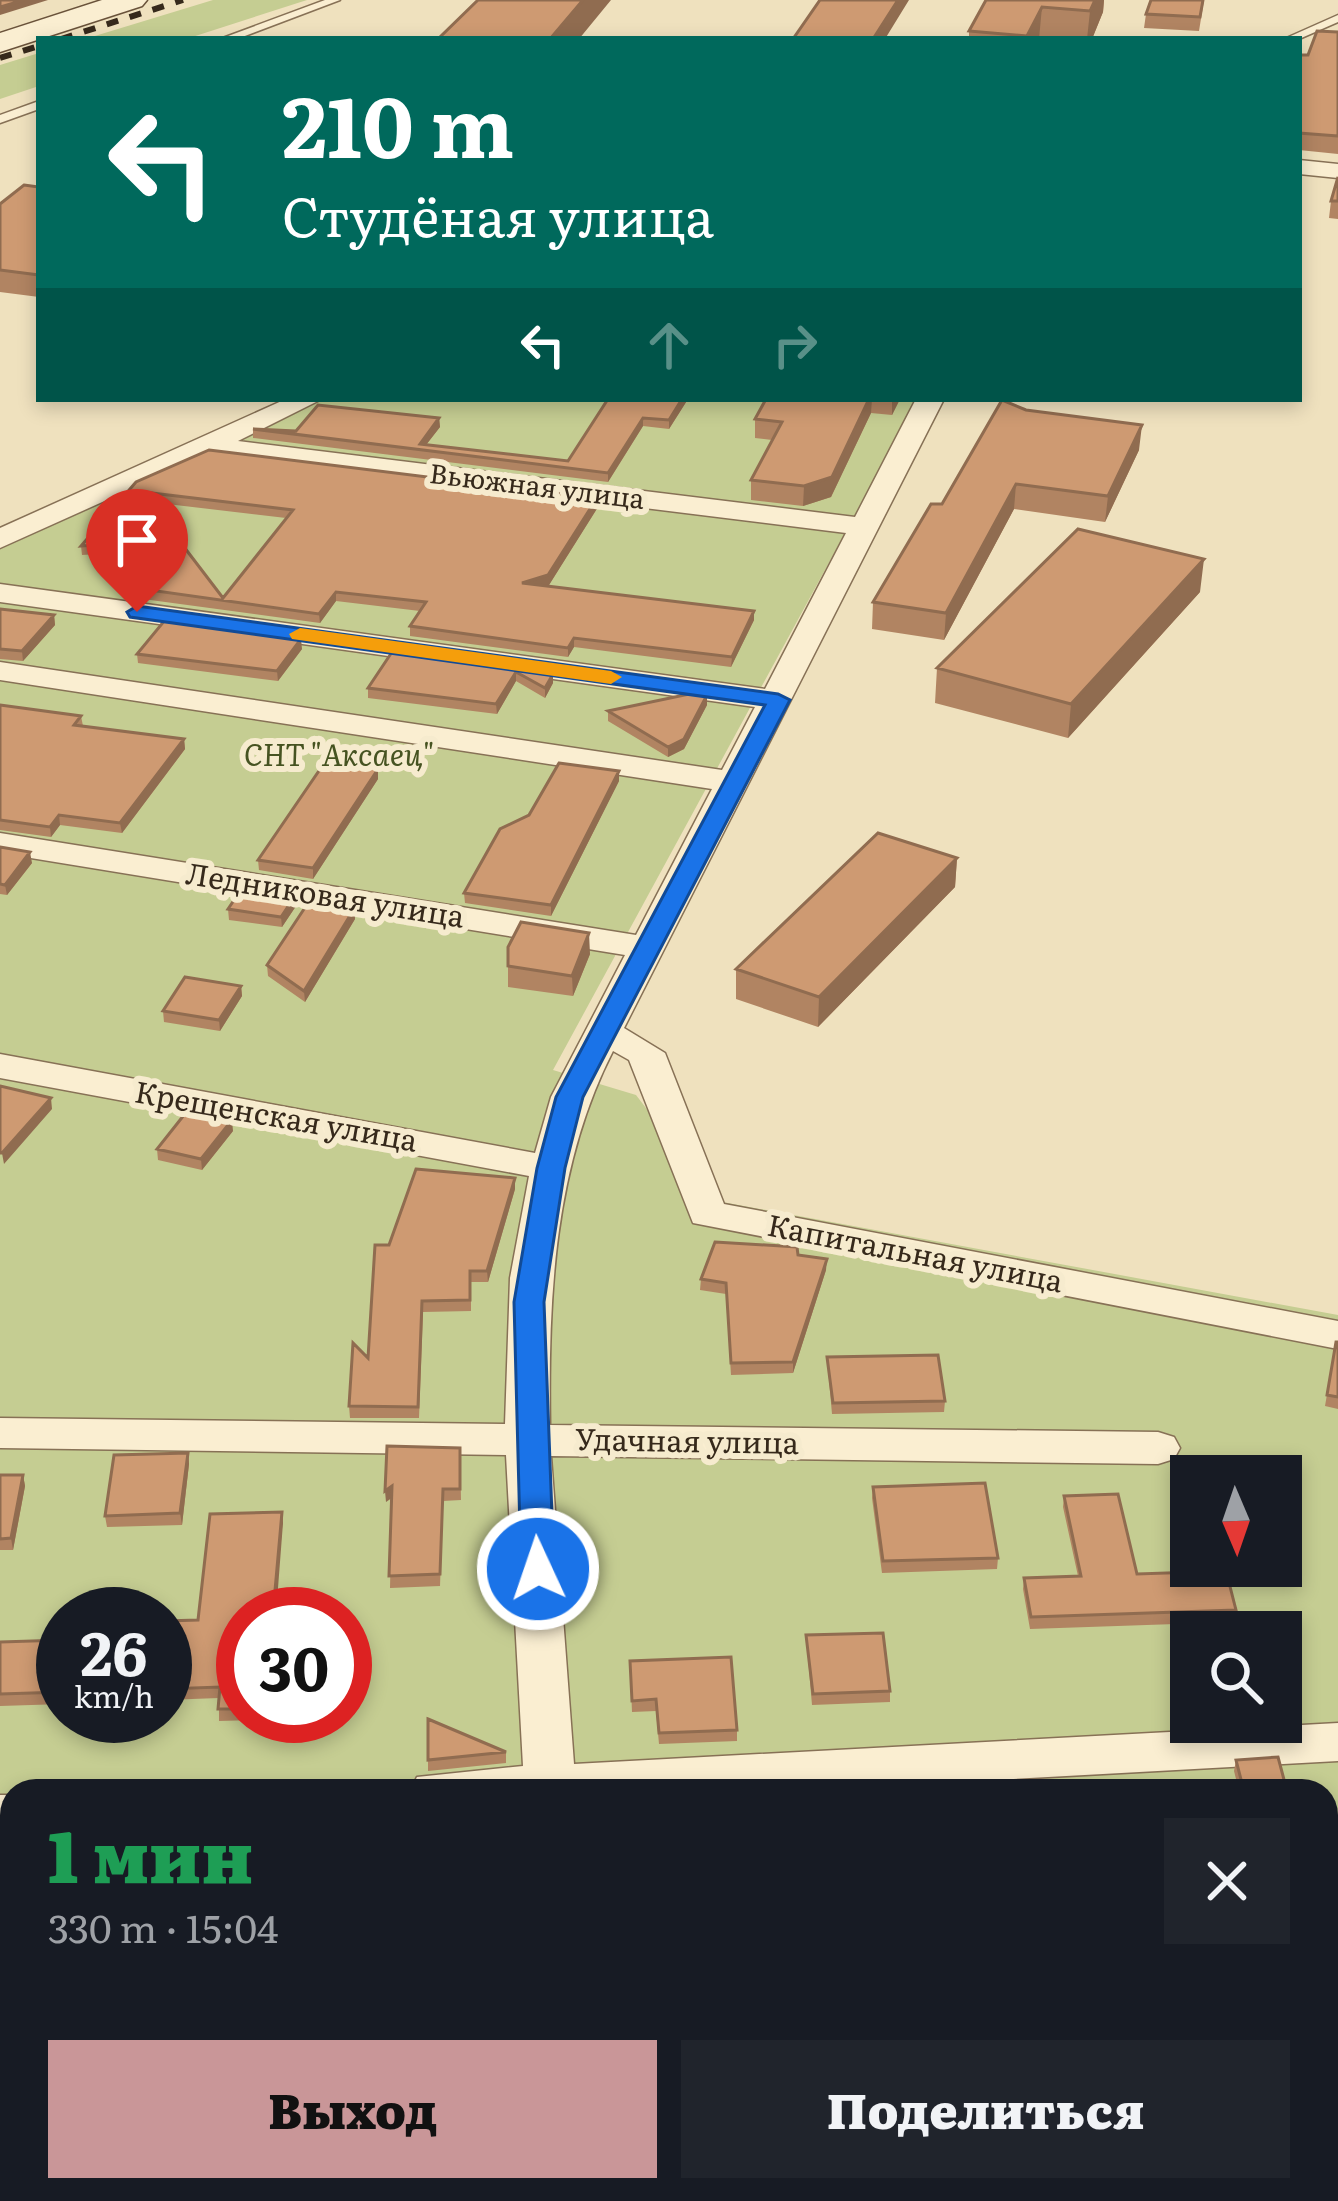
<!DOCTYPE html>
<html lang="ru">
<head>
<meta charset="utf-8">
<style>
  :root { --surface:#171b24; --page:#20242c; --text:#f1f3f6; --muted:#9ea1a6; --accent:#c99698 }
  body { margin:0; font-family:Literata,serif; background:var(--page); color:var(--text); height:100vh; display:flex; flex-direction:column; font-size:45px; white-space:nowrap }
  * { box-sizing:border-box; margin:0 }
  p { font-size:39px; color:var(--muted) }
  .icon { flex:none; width:66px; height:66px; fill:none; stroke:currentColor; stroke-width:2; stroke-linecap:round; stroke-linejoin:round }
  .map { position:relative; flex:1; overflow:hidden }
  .drawer { position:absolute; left:0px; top:1779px; width:1338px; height:423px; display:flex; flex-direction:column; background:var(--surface); border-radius:36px 36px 0 0; box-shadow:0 6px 18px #0003 }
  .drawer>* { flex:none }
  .guide { position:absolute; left:36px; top:36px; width:1266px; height:366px; border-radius:0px; box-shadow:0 6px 18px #0003; background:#00695c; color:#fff; overflow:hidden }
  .needle { width:78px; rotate:178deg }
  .buttons { position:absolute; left:1170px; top:1455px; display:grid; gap:24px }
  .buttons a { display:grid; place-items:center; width:132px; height:132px; border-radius:0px; background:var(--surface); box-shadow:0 6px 18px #0003; font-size:60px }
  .speed { position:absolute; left:36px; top:1587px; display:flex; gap:24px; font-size:60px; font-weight:700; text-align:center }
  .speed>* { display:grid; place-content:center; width:156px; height:156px; border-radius:50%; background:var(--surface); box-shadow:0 6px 18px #0003; line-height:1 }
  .speed small { font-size:30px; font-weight:400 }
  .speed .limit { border:18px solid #d22; background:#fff; color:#111 }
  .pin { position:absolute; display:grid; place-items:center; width:102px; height:102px; color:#fff; margin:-123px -51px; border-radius:50% 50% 50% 0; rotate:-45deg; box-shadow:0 0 12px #0007 }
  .pin .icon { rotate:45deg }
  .me { position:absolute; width:132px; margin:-66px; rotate:357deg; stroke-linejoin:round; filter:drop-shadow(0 0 9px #0008) }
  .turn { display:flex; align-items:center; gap:42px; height:252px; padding:0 48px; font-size:54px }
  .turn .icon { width:156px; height:156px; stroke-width:2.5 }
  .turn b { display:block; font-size:84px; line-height:102px }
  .lanes { display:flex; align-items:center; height:114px; padding:0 48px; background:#0003; justify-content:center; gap:60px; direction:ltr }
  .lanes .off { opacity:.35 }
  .round { display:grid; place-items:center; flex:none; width:126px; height:126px; border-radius:0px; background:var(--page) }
  .headline { display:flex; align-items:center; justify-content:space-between; height:204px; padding:0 48px }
  h1 { font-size:72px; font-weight:800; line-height:90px; color:#1e9e55 }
  .cta { display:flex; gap:24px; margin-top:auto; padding:24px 48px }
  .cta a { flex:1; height:138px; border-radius:0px; background:var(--accent); color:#111; font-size:48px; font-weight:800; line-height:138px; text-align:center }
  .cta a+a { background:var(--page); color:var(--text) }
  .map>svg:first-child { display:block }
  .green { fill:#c5cd92; fill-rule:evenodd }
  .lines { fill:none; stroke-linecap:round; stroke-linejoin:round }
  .lane-casing { stroke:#877156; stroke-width:3 }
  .street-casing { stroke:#877156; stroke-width:3 }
  .secondary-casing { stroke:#69523a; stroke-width:3 }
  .lane { fill:#faeed1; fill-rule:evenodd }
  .street { fill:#faeed1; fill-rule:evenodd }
  .secondary { fill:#faeed1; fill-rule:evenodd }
  .rail { stroke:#36291b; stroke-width:6; stroke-dasharray:12 12; stroke-linecap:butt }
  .wall { fill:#b18462; fill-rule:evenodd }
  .shaded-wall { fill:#906c50 }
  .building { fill:#ce9a72; stroke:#906c50; stroke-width:3 }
  .route { fill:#1a73e8; stroke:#114b97; stroke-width:3 }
  .slow { fill:#f59e0b }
  .labels { text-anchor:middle; stroke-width:12; stroke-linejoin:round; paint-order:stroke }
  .far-street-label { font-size:27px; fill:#36291b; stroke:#f6ebce }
  .park-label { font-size:30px; font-style:italic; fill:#465321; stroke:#f6ebce }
  .street-label { font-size:30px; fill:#36291b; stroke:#f6ebce }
</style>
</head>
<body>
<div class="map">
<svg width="1338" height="2201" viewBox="0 0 1338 2201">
  <rect width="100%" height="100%" fill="#efe1be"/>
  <path class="green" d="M 213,0 L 307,0 L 186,39 L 85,39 Z
    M 39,53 L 39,86 L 0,99 L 0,65 Z
    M 303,399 L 918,399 L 553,1070 L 636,1095 L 717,1201 L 1338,1315 L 1338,2201 L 0,2201 L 0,529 ZM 1191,1476 L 1281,1476 L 1281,1566 L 1191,1566 ZM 63,1614 L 165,1614 L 165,1716 L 63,1716 ZM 243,1614 L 345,1614 L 345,1716 L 243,1716 ZM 1191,1632 L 1281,1632 L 1281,1722 L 1191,1722 ZM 12,1791 L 1326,1791 L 1326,2190 L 12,2190 Z"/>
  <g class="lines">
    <defs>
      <path id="lane" d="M 325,0 L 340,0 L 237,39 L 220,39 Z
        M 1338,15 L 1338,22 L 1299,39 L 1284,39 Z
        M 39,101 L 39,109 L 0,123 L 0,115 Z"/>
      <path id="street" d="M 1299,160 L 1338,164 L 1338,178 L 1299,174 Z
        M 286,399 L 322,399 L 238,441 L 855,517 L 916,399 L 944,399 L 624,1028 L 665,1053 L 724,1204 L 1338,1321 L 1338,1349 L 693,1223 L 629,1060 L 613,1051 C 554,1166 548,1298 550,1425 L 1158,1432 L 1174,1437 L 1180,1448 L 1174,1459 L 1158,1464 L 551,1456 L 574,1764 L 1338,1723 L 1338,1761 L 797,1791 L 410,1791 L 417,1777 L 523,1766 L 506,1455 L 0,1448 L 0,1418 L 505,1424 L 510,1278 L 529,1176 L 0,1078 L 0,1054 L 535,1153 L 551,1097 L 625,955 L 0,853 L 0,833 L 636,935 L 712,789 L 0,680 L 0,662 L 722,770 L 755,707 L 0,602 L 0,584 L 765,689 L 846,533 L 209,454 L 0,548 L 0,528 Z
        M 0,1795 L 12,1795 L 12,1835 L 0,1835 Z
        M 541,2190 L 599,2190 L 600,2201 L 542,2201 Z
        M 950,2190 L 1008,2190 L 1010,2201 L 952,2201 Z"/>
      <path id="secondary" d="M 102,0 L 147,0 L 142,6 L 0,52 L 0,33 Z"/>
    </defs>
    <use href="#lane" class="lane-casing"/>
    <use href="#street" class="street-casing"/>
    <use href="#secondary" class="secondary-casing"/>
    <use href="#lane" class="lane"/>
    <use href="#street" class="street"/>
    <use href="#secondary" class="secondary"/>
    <path class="rail" d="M 61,39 L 183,0
      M 0,58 L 39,46"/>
  </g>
  <path class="wall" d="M 986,0 L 1104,0 L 1103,12 L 1092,39 L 969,39 L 969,31 Z
    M 1151,0 L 1204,0 L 1199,31 L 1144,28 L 1146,14 Z
    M 1338,32 L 1338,154 L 1299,150 L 1299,55 L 1308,55 Z
    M 1338,177 L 1338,219 L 1329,218 L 1331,201 Z
    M 39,187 L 39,297 L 0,292 L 0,204 Z
    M 608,399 L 688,399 L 669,429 L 643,426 L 608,482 L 253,438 L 253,429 L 296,431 L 439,418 L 440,427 L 426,445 L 568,461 Z
    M 766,399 L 900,399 L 892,415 L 871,413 L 831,497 L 803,506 L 751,500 L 751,480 L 772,440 L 755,438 L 755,419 Z
    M 1026,410 L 1139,450 L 1105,522 L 1014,509 L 944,640 L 872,629 L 873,602 L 942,504 Z
    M 136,482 L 598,507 L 549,585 L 544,586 L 754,611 L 754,620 L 731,667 L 574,647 L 568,657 L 410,636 L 410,626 L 420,611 L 336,601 L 320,623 L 143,599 L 142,589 L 176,549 L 82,555 L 81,546 ZM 150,502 L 286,518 L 223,598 L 179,545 L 178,539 Z
    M 1200,592 L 1068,738 L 935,703 L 937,668 Z
    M 0,609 L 54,615 L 55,625 L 23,661 L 0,659 Z
    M 302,649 L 278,681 L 138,663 L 137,654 Z
    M 392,652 L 553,674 L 553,683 L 545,698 L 516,681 L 497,714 L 368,698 L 368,688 Z
    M 707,695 L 707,705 L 684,749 L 668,757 L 608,721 L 608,711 Z
    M 0,705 L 81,716 L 83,726 L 184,739 L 185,749 L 122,833 L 60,825 L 51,837 L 0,830 Z
    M 378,769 L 378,779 L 313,879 L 259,870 L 258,860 Z
    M 619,771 L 619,781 L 551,916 L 465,903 L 464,893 Z
    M 0,847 L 32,863 L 7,895 L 0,894 Z
    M 957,858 L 955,887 L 818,1027 L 736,999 L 736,969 Z
    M 296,906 L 282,927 L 229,920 L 228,909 Z
    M 354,909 L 355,919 L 305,1002 L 268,976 L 267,965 Z
    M 508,947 L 590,954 L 573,996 L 508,987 Z
    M 241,986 L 242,996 L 220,1031 L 164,1022 L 163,1011 Z
    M 233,1131 L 202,1170 L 158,1160 L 157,1149 Z
    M 515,1178 L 515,1189 L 488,1282 L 471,1282 L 471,1311 L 423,1312 L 419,1418 L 350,1418 L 349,1406 L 368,1358 L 389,1245 Z
    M 826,1270 L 793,1373 L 731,1375 L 726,1294 L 700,1290 L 701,1279 Z
    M 1336,1342 L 1338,1342 L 1338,1409 L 1325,1406 Z
    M 827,1357 L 945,1401 L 944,1412 L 832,1414 Z
    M 460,1448 L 461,1500 L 443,1501 L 440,1586 L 390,1588 L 392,1498 L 386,1502 Z
    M 188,1453 L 189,1464 L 182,1525 L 107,1527 L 105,1516 Z
    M 0,1475 L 23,1475 L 25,1486 L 13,1550 L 0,1550 Z
    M 873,1487 L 998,1558 L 997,1569 L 882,1573 L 872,1498 Z
    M 1064,1496 L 1137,1574 L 1236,1610 L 1234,1622 L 1030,1629 L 1023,1589 L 1024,1578 L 1078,1576 L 1063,1507 Z
    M 282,1512 L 283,1523 L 243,1614 L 243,1716 L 325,1716 L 325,1718 L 219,1721 L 219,1698 L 165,1700 L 165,1621 L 198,1620 Z
    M 806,1635 L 890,1691 L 890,1702 L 812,1705 Z
    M 63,1640 L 63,1704 L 0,1706 L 0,1642 Z
    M 630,1661 L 737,1730 L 737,1741 L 659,1744 L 656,1711 L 632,1712 Z
    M 506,1752 L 506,1763 L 428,1771 L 428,1760 Z
    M 1236,1760 L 1287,1791 L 1239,1791 L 1234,1771 Z"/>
  <path class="shaded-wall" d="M 24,0 L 48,0 L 0,15 L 0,7 Z
    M 583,0 L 611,0 L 579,39 L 550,39 Z
    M 898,0 L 909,0 L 885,39 L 873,39 Z
    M 1095,0 L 1104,0 L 1103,12 L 1092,39 L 1087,39 L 1090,11 Z
    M 1042,7 L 1039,39 L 1027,39 L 1027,36 Z
    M 682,399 L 688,399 L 669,429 L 669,420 Z
    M 869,399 L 872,399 L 871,413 L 831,497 L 803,506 L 804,486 Z
    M 892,399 L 900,399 L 892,415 Z
    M 439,418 L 440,427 L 422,450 L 420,444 Z
    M 643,418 L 643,426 L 608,482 L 608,473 Z
    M 1142,425 L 1139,450 L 1105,522 L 1108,496 Z
    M 1016,484 L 1014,509 L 944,640 L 946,613 Z
    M 597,498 L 598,507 L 549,585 L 522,593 L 522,583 Z
    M 1204,559 L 1200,592 L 1068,738 L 1071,704 Z
    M 336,592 L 336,601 L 320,623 L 319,614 Z
    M 754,611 L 754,620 L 731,667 L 732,657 Z
    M 54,615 L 55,625 L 23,661 L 22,651 Z
    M 574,638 L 574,647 L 568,657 L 568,648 Z
    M 301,639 L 302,649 L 278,681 L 277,671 Z
    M 516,672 L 516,681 L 497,714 L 496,704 Z
    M 553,674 L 553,683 L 545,698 L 545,688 Z
    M 707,695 L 707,705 L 684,749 L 668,757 L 668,747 Z
    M 184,739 L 185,749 L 122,833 L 120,823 Z
    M 378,769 L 378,779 L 313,879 L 313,868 Z
    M 619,771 L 619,781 L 551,916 L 551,905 Z
    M 59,815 L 60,825 L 51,837 L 50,827 Z
    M 30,852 L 32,863 L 7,895 L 5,885 Z
    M 957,858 L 955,887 L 818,1027 L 819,997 Z
    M 295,896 L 296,906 L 282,927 L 281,917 Z
    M 354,909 L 355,919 L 305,1002 L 304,991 Z
    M 589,933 L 590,954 L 573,996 L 572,976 Z
    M 241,986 L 242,996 L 220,1031 L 219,1020 Z
    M 51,1098 L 52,1109 L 4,1164 L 2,1153 Z
    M 232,1120 L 233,1131 L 202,1170 L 201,1159 Z
    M 515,1178 L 515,1189 L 488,1282 L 487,1271 Z
    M 827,1259 L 826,1270 L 793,1373 L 793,1362 Z
    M 188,1453 L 189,1464 L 182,1525 L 180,1513 Z
    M 23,1475 L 25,1486 L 13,1550 L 11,1538 Z
    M 392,1486 L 393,1497 L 386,1502 L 385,1491 Z
    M 282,1512 L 283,1523 L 276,1614 L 273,1614 Z"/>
  <path class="building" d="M 0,0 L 24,0 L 0,7 Z
    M 478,0 L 583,0 L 550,39 L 438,39 Z
    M 820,0 L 898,0 L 873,39 L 793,39 Z
    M 986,0 L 1095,0 L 1090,11 L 1042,7 L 1027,36 L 969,31 Z
    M 1151,0 L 1203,0 L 1200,17 L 1146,14 Z
    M 1317,31 L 1338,32 L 1338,136 L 1299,133 L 1299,55 L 1308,55 Z
    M 1338,177 L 1338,201 L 1331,201 Z
    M 24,185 L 39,187 L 39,275 L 0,270 L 0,204 Z
    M 608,399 L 682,399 L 669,420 L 643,418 L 608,473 L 253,429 L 296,431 L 318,405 L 439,418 L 420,444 L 568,461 Z
    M 766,399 L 869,399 L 832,477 L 804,486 L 751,480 L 782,422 L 755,419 Z
    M 1002,400 L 1026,410 L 1142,425 L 1108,496 L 1016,484 L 946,613 L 873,602 L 931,504 L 942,504 Z
    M 209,450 L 597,498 L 548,575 L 522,583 L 754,611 L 732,657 L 574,638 L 568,648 L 410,626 L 426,602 L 336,592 L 319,614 L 142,589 L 181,543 L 223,598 L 293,510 L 143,492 L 178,539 L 81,546 L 136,482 Z
    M 1078,529 L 1204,559 L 1071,704 L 937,668 Z
    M 0,609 L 54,615 L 22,651 L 0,649 Z
    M 165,620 L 301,639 L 277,671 L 137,654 Z
    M 392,652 L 553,674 L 545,688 L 516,672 L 496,704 L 368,688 Z
    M 694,693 L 707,695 L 684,739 L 668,747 L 608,711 Z
    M 0,705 L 81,716 L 74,725 L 184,739 L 120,823 L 59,815 L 50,827 L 0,820 Z
    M 325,762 L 378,769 L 313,868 L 258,860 Z
    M 559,763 L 619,771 L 551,905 L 464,893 L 500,829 L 529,815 Z
    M 878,833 L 957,858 L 819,997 L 736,969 Z
    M 0,847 L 30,852 L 5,885 L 0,884 Z
    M 243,887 L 295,896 L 281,917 L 228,909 Z
    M 308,903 L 354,909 L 304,991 L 267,965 Z
    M 521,922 L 589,933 L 572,976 L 508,966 L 508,947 Z
    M 185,977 L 241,986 L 219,1020 L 163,1011 Z
    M 0,1086 L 51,1098 L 2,1153 L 0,1153 Z
    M 188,1110 L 232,1120 L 201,1159 L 157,1149 Z
    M 416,1169 L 515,1178 L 487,1271 L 470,1271 L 470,1300 L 422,1301 L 418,1407 L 349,1406 L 353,1343 L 368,1358 L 375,1245 L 389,1245 Z
    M 715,1242 L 797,1247 L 798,1255 L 827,1259 L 793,1362 L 731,1363 L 726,1283 L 701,1279 Z
    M 1336,1342 L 1338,1342 L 1338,1397 L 1327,1395 Z
    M 938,1355 L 945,1401 L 833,1403 L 827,1357 Z
    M 387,1446 L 460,1448 L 460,1489 L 443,1489 L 440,1574 L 389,1576 L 392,1486 L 385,1491 Z
    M 188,1453 L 180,1513 L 105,1516 L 114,1455 Z
    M 1252,1460 L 1257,1476 L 1215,1476 L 1211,1463 Z
    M 0,1475 L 23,1475 L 11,1538 L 0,1539 Z
    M 985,1483 L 998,1558 L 883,1561 L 873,1487 Z
    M 1118,1494 L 1137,1574 L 1226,1571 L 1236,1610 L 1031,1617 L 1024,1578 L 1081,1576 L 1064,1496 Z
    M 282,1512 L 273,1613 L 329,1611 L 329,1614 L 243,1614 L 243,1709 L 218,1709 L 220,1687 L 165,1689 L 165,1621 L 198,1620 L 210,1514 Z
    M 883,1633 L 890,1691 L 813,1694 L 806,1635 Z
    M 63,1640 L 63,1692 L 0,1694 L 0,1642 Z
    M 731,1657 L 737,1730 L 659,1733 L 656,1699 L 632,1701 L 630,1661 Z
    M 428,1719 L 506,1752 L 428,1760 Z
    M 1278,1757 L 1287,1791 L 1244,1791 L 1236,1760 Z
    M 427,1784 L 510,1784 L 500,1791 L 427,1791 Z
    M 200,2190 L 250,2190 L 249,2201 L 199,2201 Z
    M 417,2190 L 469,2190 L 469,2201 L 417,2201 Z
    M 679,2190 L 914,2190 L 916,2201 L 680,2201 Z
    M 1054,2190 L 1174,2190 L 1176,2201 L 1056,2201 Z
    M 35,2193 L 34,2201 L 0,2201 L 0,2194 Z"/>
  <path class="route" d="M 137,606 L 778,694 L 790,700 L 583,1097 L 565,1168 L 544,1302 L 554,1569 L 550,1578 L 526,1578 L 521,1569 L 514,1302 L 537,1168 L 556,1097 L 765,705 L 130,617 L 127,612 Z"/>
  <path class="slow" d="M 300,628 L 611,671 L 622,677 L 611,684 L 292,639 L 289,634 Z"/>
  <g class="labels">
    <g class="far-street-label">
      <text transform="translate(537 487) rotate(7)" y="9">Вьюжная улица</text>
    </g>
    <g class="park-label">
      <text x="339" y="766">СНТ "Аксаец"</text>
    </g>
    <g class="street-label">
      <text transform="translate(325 896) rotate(9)" y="10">Ледниковая улица</text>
      <text transform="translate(276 1117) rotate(10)" y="10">Крещенская улица</text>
      <text transform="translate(915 1254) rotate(11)" y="10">Капитальная улица</text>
      <text transform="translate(687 1442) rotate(1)" y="10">Удачная улица</text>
    </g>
  </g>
</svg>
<div class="buttons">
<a><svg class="needle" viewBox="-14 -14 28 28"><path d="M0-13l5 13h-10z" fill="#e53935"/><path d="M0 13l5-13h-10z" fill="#9ea1a6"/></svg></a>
<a><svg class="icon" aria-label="search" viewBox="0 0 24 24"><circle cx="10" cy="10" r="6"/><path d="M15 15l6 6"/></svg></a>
</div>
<div class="speed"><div>26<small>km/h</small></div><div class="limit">30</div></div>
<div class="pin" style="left:137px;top:612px;background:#d93025"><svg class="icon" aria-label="arrive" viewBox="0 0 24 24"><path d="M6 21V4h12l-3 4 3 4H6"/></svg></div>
<svg class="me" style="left:538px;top:1569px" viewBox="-20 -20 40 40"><circle r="17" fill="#1a73e8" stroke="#fff" stroke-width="3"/><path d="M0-11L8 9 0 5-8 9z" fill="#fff"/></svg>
<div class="guide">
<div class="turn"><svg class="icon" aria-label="left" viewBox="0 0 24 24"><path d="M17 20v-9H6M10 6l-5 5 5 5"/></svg><div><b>210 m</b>Студёная улица</div></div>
<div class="lanes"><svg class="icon" aria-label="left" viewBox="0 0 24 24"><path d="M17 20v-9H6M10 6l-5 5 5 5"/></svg><svg class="icon off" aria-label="ahead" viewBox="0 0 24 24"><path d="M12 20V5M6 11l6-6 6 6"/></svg><svg class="icon off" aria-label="right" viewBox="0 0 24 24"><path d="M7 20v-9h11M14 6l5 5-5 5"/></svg></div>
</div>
<section class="drawer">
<div class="headline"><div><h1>1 мин</h1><p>330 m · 15:04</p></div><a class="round"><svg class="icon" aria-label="close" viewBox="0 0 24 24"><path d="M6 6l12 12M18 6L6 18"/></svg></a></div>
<div class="cta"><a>Выход</a><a>Поделиться</a></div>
</section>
</div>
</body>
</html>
